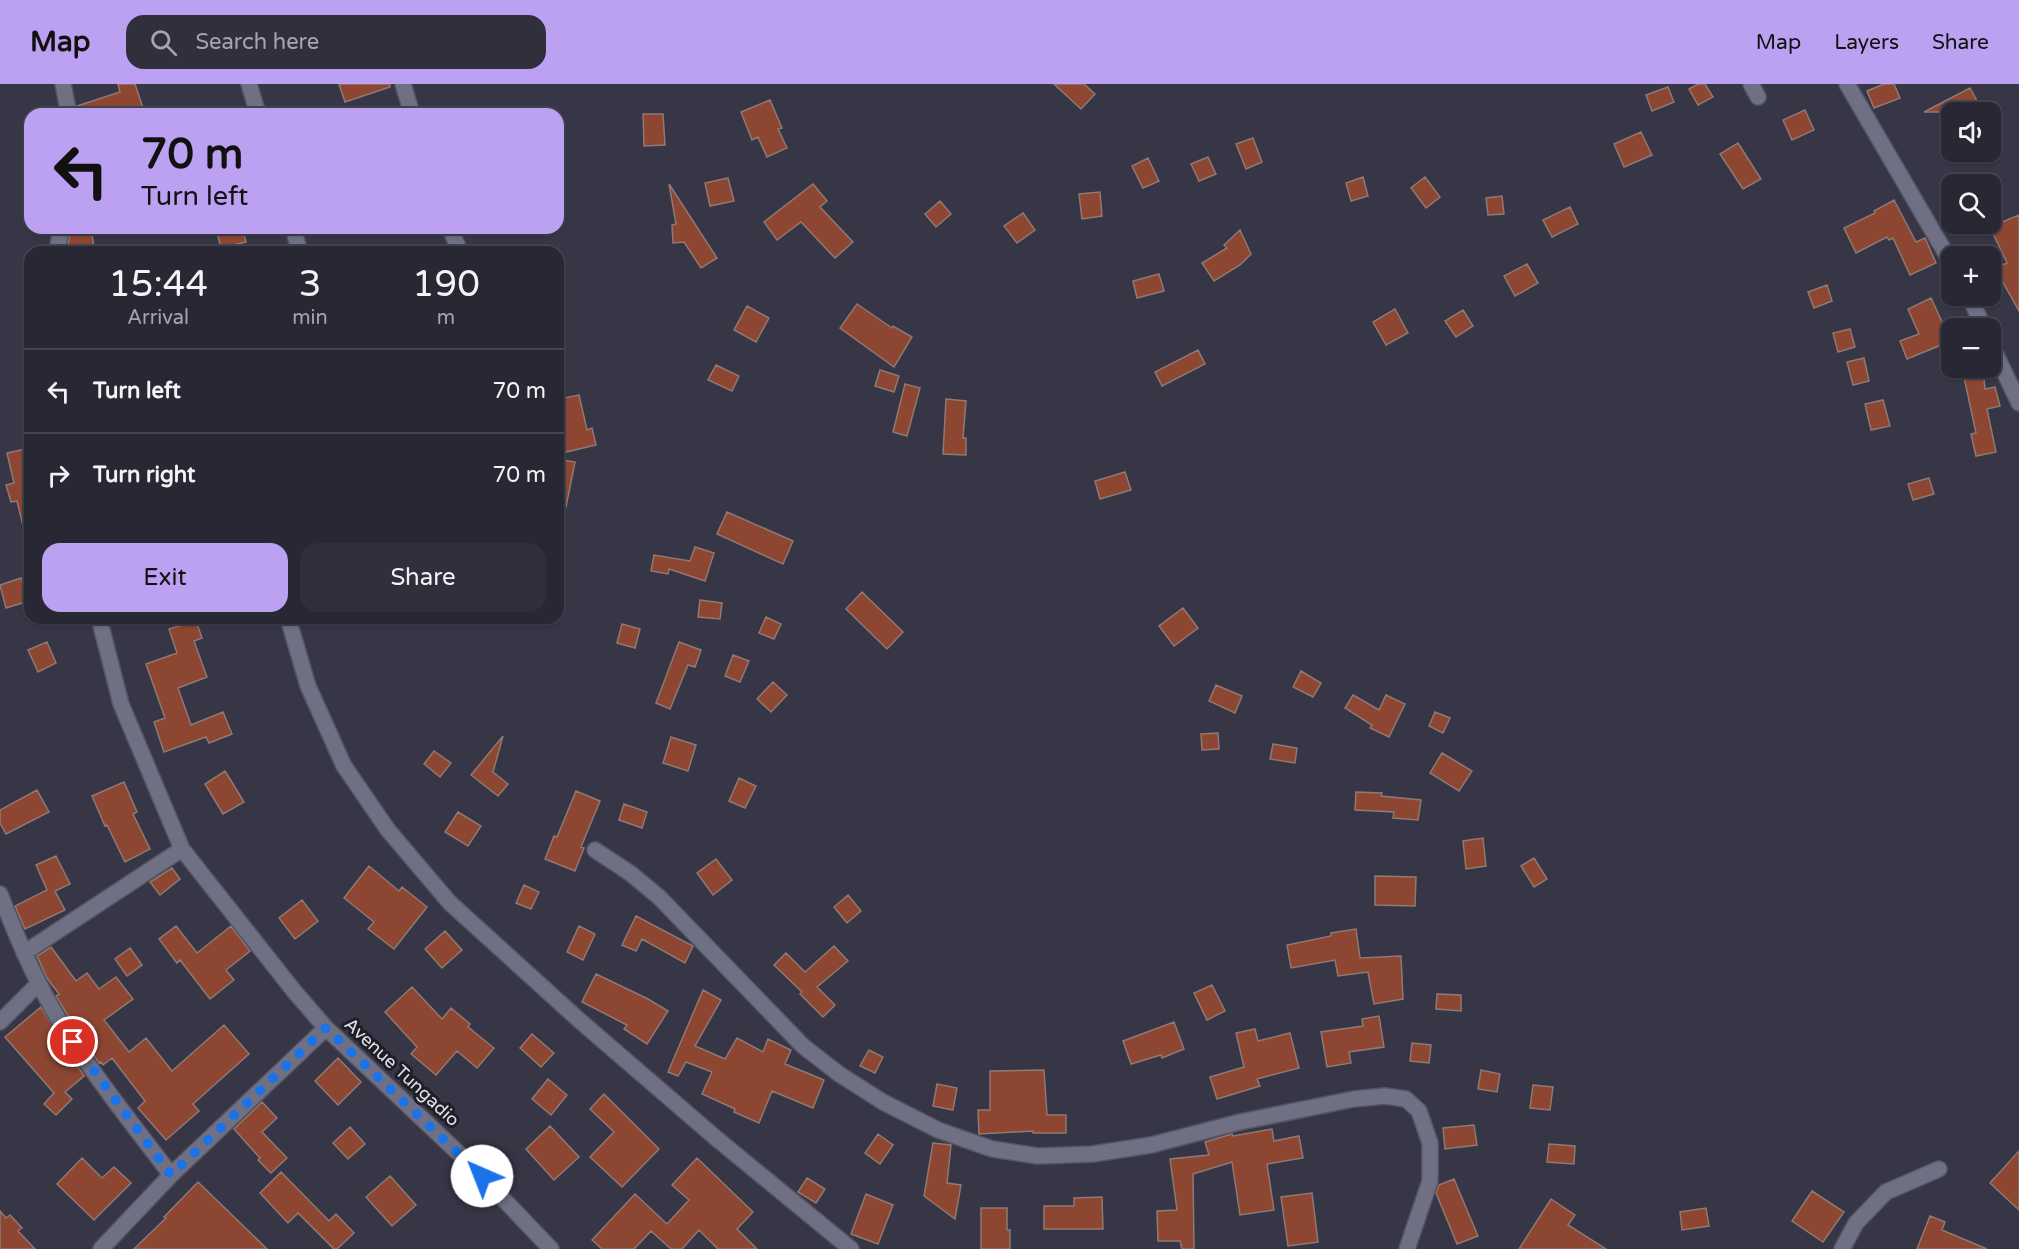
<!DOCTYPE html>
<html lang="en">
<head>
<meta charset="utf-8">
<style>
  :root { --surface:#282835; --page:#30303d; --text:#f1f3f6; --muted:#a5a6ad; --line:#444450; --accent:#bca0f2 }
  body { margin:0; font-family:"Varela Round",sans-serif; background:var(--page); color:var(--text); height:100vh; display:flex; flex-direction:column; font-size:22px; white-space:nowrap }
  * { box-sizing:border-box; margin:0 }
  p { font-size:20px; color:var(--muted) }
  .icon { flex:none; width:33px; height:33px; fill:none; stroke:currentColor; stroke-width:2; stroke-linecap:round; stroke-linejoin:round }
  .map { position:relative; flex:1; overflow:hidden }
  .details { position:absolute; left:24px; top:162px; width:540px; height:378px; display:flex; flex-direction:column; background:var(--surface); border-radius:18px; box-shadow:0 2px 4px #0004,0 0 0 2px var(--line) }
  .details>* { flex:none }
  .top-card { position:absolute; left:24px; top:24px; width:540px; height:126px; border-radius:18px; box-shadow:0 2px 4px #0004,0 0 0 2px var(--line); background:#bca0f2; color:#111; overflow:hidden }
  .controls { position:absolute; left:1941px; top:18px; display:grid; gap:12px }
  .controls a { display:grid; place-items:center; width:60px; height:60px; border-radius:12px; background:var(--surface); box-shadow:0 2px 4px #0004,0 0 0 2px var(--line); font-size:30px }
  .pin { position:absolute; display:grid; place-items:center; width:51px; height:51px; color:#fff; margin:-26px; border:3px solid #fff; border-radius:50%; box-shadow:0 2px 6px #0007 }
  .me { position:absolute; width:66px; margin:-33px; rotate:316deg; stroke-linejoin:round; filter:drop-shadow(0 0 4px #0008) }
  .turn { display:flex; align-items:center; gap:21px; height:126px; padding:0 18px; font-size:27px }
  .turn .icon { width:78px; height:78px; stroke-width:2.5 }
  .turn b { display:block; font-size:42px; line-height:51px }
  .eta { display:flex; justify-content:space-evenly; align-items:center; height:102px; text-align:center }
  .eta b { font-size:36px; font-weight:600; line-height:42px }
  .cta { display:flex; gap:12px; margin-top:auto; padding:12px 18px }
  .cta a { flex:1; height:69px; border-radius:18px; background:var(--accent); color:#111; font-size:24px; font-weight:600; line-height:69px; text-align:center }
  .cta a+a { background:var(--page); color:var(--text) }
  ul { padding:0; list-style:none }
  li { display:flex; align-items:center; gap:18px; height:84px; padding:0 18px; border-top:2px solid var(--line) }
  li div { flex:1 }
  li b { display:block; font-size:22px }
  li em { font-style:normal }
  header { display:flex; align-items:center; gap:36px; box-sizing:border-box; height:84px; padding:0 30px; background:var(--accent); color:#111 }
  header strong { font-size:28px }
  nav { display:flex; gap:33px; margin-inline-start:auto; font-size:21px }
  .search { width:420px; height:54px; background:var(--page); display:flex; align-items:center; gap:15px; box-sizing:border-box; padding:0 21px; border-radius:18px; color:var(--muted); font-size:22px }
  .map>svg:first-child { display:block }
  .building { fill:#8d4632; stroke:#907972; stroke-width:1.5 }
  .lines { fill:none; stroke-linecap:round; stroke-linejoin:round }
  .street-casing { stroke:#545462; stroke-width:18 }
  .street { stroke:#707084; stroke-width:15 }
  .route { stroke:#1a73e8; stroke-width:10; stroke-dasharray:0 18 }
  .labels { text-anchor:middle; stroke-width:6; stroke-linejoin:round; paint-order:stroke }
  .street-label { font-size:18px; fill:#e0e1ec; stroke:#1e1e26 }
</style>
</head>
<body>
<header>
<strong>Map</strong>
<div class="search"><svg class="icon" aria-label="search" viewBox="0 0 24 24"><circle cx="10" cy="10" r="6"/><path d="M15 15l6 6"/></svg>Search here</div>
<nav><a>Map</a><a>Layers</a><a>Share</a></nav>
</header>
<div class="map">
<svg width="2019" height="1165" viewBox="0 0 2019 1165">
  <rect width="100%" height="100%" fill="#363647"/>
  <path class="building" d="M 118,0 L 135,0 L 145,30 L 79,30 L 77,22 L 120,8 Z
    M 339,0 L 390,0 L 390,3 L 345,18 Z
    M 1054,0 L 1084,0 L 1095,10 L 1081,25 Z
    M 1698,0 L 1705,0 L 1713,13 L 1698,21 L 1689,5 Z
    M 1884,0 L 1894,0 L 1900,14 L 1874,24 L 1867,7 Z
    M 1668,3 L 1674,18 L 1652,27 L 1646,11 Z
    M 1970,4 L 1983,28 L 1924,28 Z
    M 770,16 L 782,44 L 778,45 L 787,64 L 767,73 L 758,53 L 752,56 L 741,28 Z
    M 1805,26 L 1814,46 L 1792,56 L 1783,36 Z
    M 643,30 L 663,30 L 665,61 L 644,62 Z
    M 1641,48 L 1652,71 L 1624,83 L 1614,60 Z
    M 1253,54 L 1262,78 L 1246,85 L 1236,60 Z
    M 1738,59 L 1761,95 L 1743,105 L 1720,70 Z
    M 1208,73 L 1216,90 L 1199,97 L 1191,80 Z
    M 1148,74 L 1159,97 L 1143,104 L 1132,82 Z
    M 1363,93 L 1368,112 L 1351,117 L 1346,99 Z
    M 1425,93 L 1440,113 L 1426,124 L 1411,104 Z
    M 728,94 L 734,117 L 710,122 L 705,99 Z
    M 669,100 L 717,174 L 701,184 L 684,158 L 673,159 L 672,141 L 676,140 Z
    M 813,100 L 827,117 L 820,123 L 853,158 L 835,174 L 801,138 L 777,156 L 764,138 Z
    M 1100,108 L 1102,132 L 1082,135 L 1079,110 Z
    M 1502,112 L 1504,130 L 1488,131 L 1486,114 Z
    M 1894,116 L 1916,158 L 1925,154 L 1936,179 L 1910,191 L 1893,154 L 1889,156 L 1887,153 L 1856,169 L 1844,144 L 1875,129 L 1874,127 Z
    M 940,117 L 951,130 L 936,143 L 925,130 Z
    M 1570,123 L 1578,140 L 1552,153 L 1543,136 Z
    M 1023,129 L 1035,146 L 1017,159 L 1004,142 Z
    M 2019,131 L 2019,227 L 1995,184 L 2007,179 L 1990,143 Z
    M 216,144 L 242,144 L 246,158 L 221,164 Z
    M 91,146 L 95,168 L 70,168 L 68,160 L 70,149 Z
    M 1240,146 L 1251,170 L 1240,181 L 1214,197 L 1202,179 L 1227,164 L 1224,161 Z
    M 1527,180 L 1538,199 L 1515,212 L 1504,192 Z
    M 1159,190 L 1164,207 L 1137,214 L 1133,197 Z
    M 1827,201 L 1832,217 L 1814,224 L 1808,208 Z
    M 1931,214 L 1951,257 L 1907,275 L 1900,257 L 1919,250 L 1908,225 Z
    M 857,220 L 892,244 L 893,242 L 912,253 L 894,283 L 840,244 Z
    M 747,222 L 769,234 L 756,258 L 734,246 Z
    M 1395,225 L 1408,249 L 1386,261 L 1373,238 Z
    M 1463,226 L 1473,242 L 1456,253 L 1445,237 Z
    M 1850,245 L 1855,263 L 1838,268 L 1833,249 Z
    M 1198,266 L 1205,280 L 1162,302 L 1155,288 Z
    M 1864,274 L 1869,297 L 1853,301 L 1847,278 Z
    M 716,281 L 739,292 L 732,307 L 708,296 Z
    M 1962,284 L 1983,284 L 1985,305 L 1995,303 L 2000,322 L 1987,325 L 1996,368 L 1976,372 L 1971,350 L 1976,349 Z
    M 880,286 L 899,292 L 894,308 L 875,302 Z
    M 905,300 L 920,304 L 907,352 L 893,348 Z
    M 579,311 L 587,346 L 592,344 L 596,361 L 566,368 L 562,352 L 558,315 Z
    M 946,315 L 966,317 L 963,354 L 966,354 L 966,371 L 943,370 Z
    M 1883,316 L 1890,342 L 1871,346 L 1865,320 Z
    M 30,364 L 30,441 L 23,442 L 17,417 L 11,418 L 6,401 L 14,399 L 7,369 Z
    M 558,375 L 575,378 L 566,423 L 558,422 Z
    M 1125,388 L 1131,406 L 1100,415 L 1095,397 Z
    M 1929,394 L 1934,410 L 1913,416 L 1908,400 Z
    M 727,428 L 793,457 L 783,480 L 717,450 Z
    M 695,463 L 714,469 L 705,497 L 669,485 L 668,490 L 651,487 L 654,471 L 690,477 Z
    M 21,494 L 29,517 L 6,524 L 0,501 Z
    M 862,508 L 903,548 L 887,565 L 846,525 Z
    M 700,516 L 722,519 L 720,535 L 698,533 Z
    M 1183,524 L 1198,544 L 1174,562 L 1159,542 Z
    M 766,533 L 781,540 L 774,555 L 759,549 Z
    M 196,537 L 202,554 L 194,557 L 207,593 L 178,604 L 191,641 L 223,628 L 232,650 L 209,659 L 206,653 L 164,668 L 154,638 L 165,634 L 146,580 L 177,569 L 169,545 Z
    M 622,540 L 640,545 L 635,564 L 617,559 Z
    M 47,558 L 56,579 L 38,588 L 28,566 Z
    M 679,558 L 701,566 L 695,583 L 688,581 L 670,625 L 656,619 Z
    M 733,571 L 749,577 L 740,598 L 725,592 Z
    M 1301,587 L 1321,599 L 1313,613 L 1293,603 Z
    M 773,598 L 787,611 L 771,628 L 757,615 Z
    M 1216,601 L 1242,612 L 1235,629 L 1209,617 Z
    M 1353,611 L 1379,626 L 1386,611 L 1405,620 L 1389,653 L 1370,644 L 1372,641 L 1345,624 Z
    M 1435,628 L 1450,634 L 1443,649 L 1429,642 Z
    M 1218,649 L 1219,665 L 1202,666 L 1201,650 Z
    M 503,652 L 493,688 L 508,700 L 498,712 L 471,691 Z
    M 671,653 L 696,661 L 688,687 L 663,679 Z
    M 1273,660 L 1297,664 L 1295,679 L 1270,675 Z
    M 434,667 L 451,679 L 440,693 L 424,680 Z
    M 1442,669 L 1472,687 L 1459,707 L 1430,689 Z
    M 225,687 L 244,718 L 223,730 L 205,700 Z
    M 739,694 L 756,702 L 745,724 L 729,717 Z
    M 124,698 L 137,728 L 133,730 L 150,765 L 125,778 L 107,741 L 105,742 L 92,712 Z
    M 37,706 L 49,728 L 6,750 L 0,739 L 0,726 Z
    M 576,707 L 600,717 L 581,763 L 584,764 L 575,787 L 545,775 L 554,752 L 557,753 Z
    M 1356,708 L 1382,709 L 1381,712 L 1421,716 L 1418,736 L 1393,734 L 1394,728 L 1355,726 Z
    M 624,720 L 647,728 L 642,744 L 619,736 Z
    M 458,728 L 481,742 L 468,762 L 445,748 Z
    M 1483,754 L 1486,782 L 1466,785 L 1463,757 Z
    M 56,772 L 70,800 L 55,807 L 65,826 L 25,845 L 15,822 L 47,806 L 36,781 Z
    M 1534,774 L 1547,795 L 1534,803 L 1521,782 Z
    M 716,775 L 732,796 L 713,811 L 697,789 Z
    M 369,782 L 399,807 L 402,803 L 427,823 L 394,865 L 368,845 L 374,838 L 344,814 Z
    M 172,784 L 180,795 L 160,811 L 150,798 Z
    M 1375,792 L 1416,793 L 1415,822 L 1375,821 Z
    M 524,801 L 539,808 L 531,825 L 516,819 Z
    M 848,811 L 861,827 L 847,839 L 834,823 Z
    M 302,816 L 318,837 L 295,855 L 279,834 Z
    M 636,832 L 693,862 L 685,879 L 642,855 L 636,867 L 622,861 Z
    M 176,842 L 197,869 L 231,842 L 250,867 L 226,886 L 234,896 L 210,915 L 180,876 L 177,879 L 159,855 Z
    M 579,842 L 595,850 L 583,876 L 567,868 Z
    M 1356,845 L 1360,874 L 1401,872 L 1403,915 L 1374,920 L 1368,888 L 1338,892 L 1335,876 L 1291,884 L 1287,861 L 1331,852 L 1331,849 Z
    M 445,847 L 462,866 L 442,884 L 425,865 Z
    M 834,862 L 848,877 L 817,903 L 835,921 L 823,933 L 800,910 L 802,908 L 774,881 L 786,869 L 805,888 Z
    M 51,863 L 76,897 L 87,889 L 99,905 L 116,893 L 133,915 L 104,936 L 129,968 L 146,954 L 172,987 L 224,941 L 249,970 L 193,1020 L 199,1027 L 166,1056 L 138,1024 L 145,1017 L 112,974 L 103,981 L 101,978 L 99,979 L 70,935 L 56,912 L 59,910 L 47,894 L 37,872 Z
    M 130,864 L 142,881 L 127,892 L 115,875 Z
    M 596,890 L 648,915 L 668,927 L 647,960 L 624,945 L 627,941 L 582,918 Z
    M 1212,901 L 1225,927 L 1207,936 L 1194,909 Z
    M 412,903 L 442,935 L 451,924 L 470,940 L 468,943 L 494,964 L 477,984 L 457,967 L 436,991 L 411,970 L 417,963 L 385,928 Z
    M 703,906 L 721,916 L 695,962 L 725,975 L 737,954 L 763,968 L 768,955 L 791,966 L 785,980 L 824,996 L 813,1024 L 772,1007 L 759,1039 L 734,1028 L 735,1025 L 702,1010 L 712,988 L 686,978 L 678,992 L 668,988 Z
    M 1437,910 L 1461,911 L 1461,927 L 1436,925 Z
    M 41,923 L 84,992 L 65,1008 L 72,1015 L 56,1031 L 44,1020 L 54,1009 L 5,953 Z
    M 1379,932 L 1384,963 L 1349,968 L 1351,979 L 1327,983 L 1321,948 L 1363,942 L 1362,935 Z
    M 1174,938 L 1184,965 L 1162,974 L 1161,971 L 1131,980 L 1123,957 Z
    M 1255,945 L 1258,957 L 1290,949 L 1299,984 L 1257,995 L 1260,1002 L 1217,1015 L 1210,993 L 1244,983 L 1236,949 Z
    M 532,950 L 554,969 L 541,983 L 520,964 Z
    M 1412,959 L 1431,961 L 1429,979 L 1410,977 Z
    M 869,966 L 883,973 L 875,989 L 860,982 Z
    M 338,974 L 361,998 L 338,1021 L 315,997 Z
    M 1044,986 L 1047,1031 L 1066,1031 L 1066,1049 L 1033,1049 L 1033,1047 L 979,1050 L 978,1026 L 990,1026 L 990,987 Z
    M 1481,986 L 1500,990 L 1497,1008 L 1478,1005 Z
    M 548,995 L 567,1011 L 551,1031 L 532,1015 Z
    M 937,1000 L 957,1004 L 953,1026 L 933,1022 Z
    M 1533,1001 L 1553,1003 L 1550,1026 L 1530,1024 Z
    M 604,1010 L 659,1065 L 622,1103 L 590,1073 L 614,1048 L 590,1025 Z
    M 262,1018 L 277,1034 L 262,1048 L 287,1074 L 271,1089 L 258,1076 L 260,1074 L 234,1045 Z
    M 1474,1041 L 1477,1061 L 1445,1065 L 1443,1044 Z
    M 550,1042 L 579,1073 L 554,1096 L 526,1065 Z
    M 350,1043 L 365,1060 L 348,1075 L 333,1059 Z
    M 1272,1045 L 1274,1057 L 1299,1052 L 1303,1074 L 1267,1080 L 1274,1126 L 1240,1131 L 1232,1078 L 1193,1090 L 1194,1165 L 1182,1165 L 1180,1157 L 1158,1157 L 1157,1127 L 1177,1126 L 1170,1075 L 1209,1071 L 1205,1058 L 1232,1050 L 1233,1052 Z
    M 878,1050 L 893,1061 L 880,1080 L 865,1069 Z
    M 933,1059 L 951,1061 L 947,1099 L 961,1101 L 955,1135 L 924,1112 Z
    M 1549,1060 L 1575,1062 L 1574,1080 L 1547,1078 Z
    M 2019,1067 L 2019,1126 L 1990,1099 Z
    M 82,1074 L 102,1094 L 114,1083 L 131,1099 L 94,1136 L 57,1100 Z
    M 697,1074 L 753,1128 L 737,1145 L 757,1165 L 718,1165 L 699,1146 L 682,1165 L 671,1165 L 651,1147 L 634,1165 L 602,1165 L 592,1156 L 635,1110 L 667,1140 L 689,1116 L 672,1101 Z
    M 281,1088 L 329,1137 L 336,1130 L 354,1149 L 337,1165 L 334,1165 L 298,1129 L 288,1139 L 260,1109 Z
    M 390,1092 L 416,1121 L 392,1142 L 366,1113 Z
    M 807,1094 L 825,1105 L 816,1119 L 798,1108 Z
    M 1454,1095 L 1478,1152 L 1457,1160 L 1436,1109 L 1439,1101 Z
    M 198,1098 L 267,1165 L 134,1165 L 166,1134 L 164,1133 Z
    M 1812,1107 L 1844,1128 L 1823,1158 L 1792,1137 Z
    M 1312,1109 L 1318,1158 L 1288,1162 L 1281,1113 Z
    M 866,1110 L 893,1121 L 878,1160 L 851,1150 Z
    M 1102,1113 L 1103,1145 L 1044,1145 L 1044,1122 L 1074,1122 L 1074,1114 Z
    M 1551,1115 L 1575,1131 L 1568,1141 L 1606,1165 L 1519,1165 Z
    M 981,1124 L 1007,1124 L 1007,1146 L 1010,1146 L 1010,1165 L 981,1165 Z
    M 1706,1124 L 1709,1142 L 1682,1146 L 1680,1128 Z
    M 0,1127 L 6,1134 L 10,1131 L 22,1144 L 18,1147 L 35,1165 L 0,1165 Z
    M 1930,1132 L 1945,1138 L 1942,1146 L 1987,1165 L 1917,1165 Z"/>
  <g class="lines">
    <defs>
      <path id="street" d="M 63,0 L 69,30
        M 249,0 L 258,30
        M 403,0 L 412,30
        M 1751,0 L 1758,13
        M 1847,0 L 1952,180
        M 293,144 L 300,168
        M 450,144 L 460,168
        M 57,168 L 61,144
        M 1969,212 L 1984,244
        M 1990,258 L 2019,319
        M 99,534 L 121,620 L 182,765 L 294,907 L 326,944 L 468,1078 L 551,1165
        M 288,534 L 308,602 L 344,682 L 388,746 L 450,819 L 579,936 L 717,1055 L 851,1165
        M 595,766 L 630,789 L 659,813 L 803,962 L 839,990 L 883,1018 L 938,1046 L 992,1065 L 1038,1072 L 1093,1070 L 1151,1061 L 1240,1038 L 1354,1015 L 1385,1012 L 1406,1015 L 1419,1027 L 1430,1059 L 1430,1097 L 1407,1165
        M 0,810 C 20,862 42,912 73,958 C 103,1004 138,1047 171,1091
        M 24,869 L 182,765
        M 0,938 L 38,900
        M 101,1165 L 171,1091 L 326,944
        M 1842,1165 L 1856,1139 L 1886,1108 L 1939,1085"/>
    </defs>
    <use href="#street" class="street-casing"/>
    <use href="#street" class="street"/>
  </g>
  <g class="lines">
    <path class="route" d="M 73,958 L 171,1091 L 326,944 L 482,1092"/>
  </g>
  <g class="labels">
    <g class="street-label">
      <text transform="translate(402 988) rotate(43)" y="6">Avenue Tungadio</text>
    </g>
  </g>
</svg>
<div class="controls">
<a><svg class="icon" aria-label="sound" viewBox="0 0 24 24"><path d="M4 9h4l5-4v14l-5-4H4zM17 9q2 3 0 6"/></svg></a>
<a><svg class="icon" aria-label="search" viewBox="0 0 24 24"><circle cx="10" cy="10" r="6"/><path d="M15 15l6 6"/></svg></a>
<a>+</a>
<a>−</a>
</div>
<div class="pin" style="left:73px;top:958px;background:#d93025"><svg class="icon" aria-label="arrive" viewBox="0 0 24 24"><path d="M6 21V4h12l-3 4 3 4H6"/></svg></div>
<svg class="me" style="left:482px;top:1092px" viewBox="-20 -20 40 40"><circle r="19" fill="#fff"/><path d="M0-13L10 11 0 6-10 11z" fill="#1a73e8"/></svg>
<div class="top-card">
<div class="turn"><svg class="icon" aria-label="left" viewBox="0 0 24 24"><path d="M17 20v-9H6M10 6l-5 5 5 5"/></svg><div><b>70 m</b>Turn left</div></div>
</div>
<section class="details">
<div class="eta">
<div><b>15:44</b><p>Arrival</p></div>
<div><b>3</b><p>min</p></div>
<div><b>190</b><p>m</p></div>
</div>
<ul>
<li><svg class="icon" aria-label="left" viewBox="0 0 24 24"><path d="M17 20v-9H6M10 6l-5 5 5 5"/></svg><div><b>Turn left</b></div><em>70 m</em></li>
<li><svg class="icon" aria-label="right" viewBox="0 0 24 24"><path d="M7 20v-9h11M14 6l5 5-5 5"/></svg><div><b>Turn right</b></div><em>70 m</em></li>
</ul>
<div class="cta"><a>Exit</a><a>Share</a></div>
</section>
</div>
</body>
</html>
